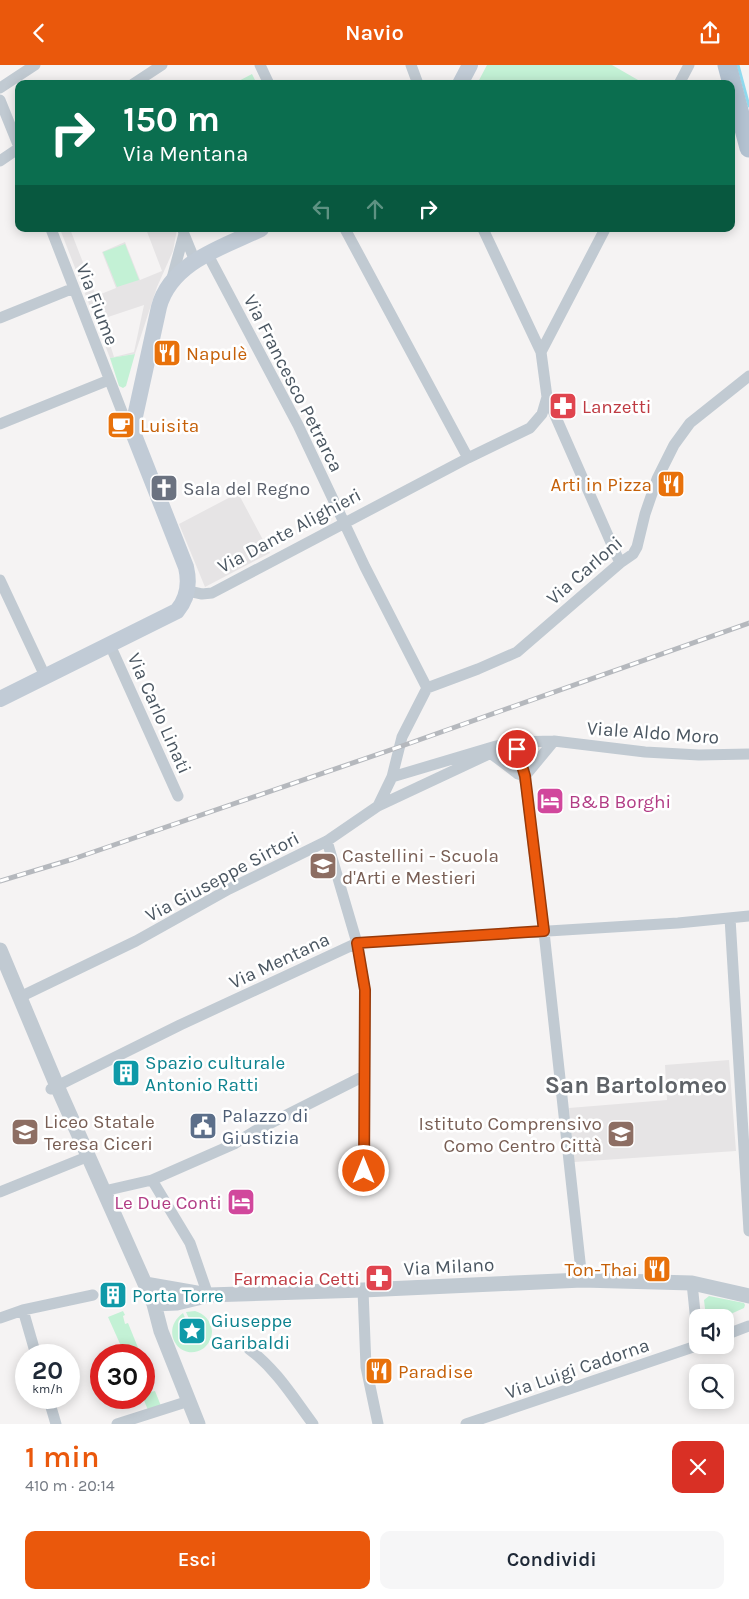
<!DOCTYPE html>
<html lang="it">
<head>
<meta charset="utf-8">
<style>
  :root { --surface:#fff; --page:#f6f6f7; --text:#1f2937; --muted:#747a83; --accent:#ea580c }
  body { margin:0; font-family:Karla,sans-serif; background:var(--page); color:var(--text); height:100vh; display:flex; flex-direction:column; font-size:19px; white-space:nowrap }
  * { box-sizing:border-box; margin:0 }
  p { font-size:16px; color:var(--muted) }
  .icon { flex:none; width:28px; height:28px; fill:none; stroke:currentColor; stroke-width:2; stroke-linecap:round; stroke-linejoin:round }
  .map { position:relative; height:1359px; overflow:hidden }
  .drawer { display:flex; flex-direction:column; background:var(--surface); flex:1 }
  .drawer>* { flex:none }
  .hud { position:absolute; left:15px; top:15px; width:720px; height:152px; border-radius:10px; box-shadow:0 2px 12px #0003; background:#0b6e4f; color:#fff; overflow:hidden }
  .fabs { position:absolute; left:689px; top:1244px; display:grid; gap:10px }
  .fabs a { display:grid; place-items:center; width:45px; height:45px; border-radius:10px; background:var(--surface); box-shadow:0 2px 12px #0003; font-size:25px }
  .speed { position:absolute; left:15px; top:1279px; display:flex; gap:10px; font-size:25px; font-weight:700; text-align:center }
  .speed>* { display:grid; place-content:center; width:65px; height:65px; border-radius:50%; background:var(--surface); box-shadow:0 2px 12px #0003; line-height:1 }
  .speed small { font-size:12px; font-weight:400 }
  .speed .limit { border:8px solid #d22; background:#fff; color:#111 }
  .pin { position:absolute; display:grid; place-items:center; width:42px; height:42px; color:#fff; margin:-21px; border:2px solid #fff; border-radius:50%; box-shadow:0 1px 5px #0007 }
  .me { position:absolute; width:55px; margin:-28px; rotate:0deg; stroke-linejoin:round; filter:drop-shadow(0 0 4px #0008) }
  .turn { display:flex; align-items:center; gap:18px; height:105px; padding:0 25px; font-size:22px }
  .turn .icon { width:65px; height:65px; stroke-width:2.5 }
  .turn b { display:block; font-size:35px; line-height:42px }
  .lanes { display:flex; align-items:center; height:48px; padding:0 25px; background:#0003; justify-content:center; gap:25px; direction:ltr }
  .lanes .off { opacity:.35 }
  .round { display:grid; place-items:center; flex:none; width:52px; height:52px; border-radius:10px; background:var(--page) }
  .overview { display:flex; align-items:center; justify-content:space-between; height:85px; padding:0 25px }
  h1 { font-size:30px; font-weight:600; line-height:38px; color:var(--accent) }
  .primary-button { display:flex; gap:10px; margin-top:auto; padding:10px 25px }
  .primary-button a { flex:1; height:58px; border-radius:10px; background:var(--accent); color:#fff; font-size:20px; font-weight:600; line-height:58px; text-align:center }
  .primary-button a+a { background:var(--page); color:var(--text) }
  header { display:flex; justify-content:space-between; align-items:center; height:65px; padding:0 25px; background:var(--accent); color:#fff; font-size:22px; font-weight:600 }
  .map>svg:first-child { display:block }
  .education { fill:#e6e4e5; fill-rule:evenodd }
  .green { fill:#c3f1d5 }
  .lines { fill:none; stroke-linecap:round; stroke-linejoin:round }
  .stream { stroke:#90daee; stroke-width:3 }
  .minor { stroke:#c1cad2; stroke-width:11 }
  .tertiary { stroke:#c1cad2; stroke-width:15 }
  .secondary { stroke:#c1cbd6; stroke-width:16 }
  .primary { stroke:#b3c2d1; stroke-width:19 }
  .rail-casing { stroke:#b5b8bd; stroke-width:5 }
  .rail { stroke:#fff; stroke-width:3; stroke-dasharray:9; stroke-linecap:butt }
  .route-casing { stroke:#983908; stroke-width:12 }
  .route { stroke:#ea580c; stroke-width:9 }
  .labels { text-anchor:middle; stroke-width:5; stroke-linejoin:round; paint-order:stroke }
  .street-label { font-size:19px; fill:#4a5661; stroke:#fff }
  .food-label { font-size:19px; fill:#c56008; stroke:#fff; text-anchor:start }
  .health-label { font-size:19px; fill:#be3a42; stroke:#fff; text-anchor:start }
  .worship-label { font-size:19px; fill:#5b616d; stroke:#fff; text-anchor:start }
  .hotel-label { font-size:19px; fill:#b23c85; stroke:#fff; text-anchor:start }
  .education-label { font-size:19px; fill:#785e54; stroke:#fff; text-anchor:start }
  .culture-label { font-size:19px; fill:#0d838f; stroke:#fff; text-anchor:start }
  .service-label { font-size:19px; fill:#4e5e75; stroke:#fff; text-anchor:start }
  .district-label { font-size:24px; font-weight:bold; fill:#5f6368; stroke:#fff }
</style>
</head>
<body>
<header><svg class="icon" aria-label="back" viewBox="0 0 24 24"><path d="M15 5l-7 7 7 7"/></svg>Navio<svg class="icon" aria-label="share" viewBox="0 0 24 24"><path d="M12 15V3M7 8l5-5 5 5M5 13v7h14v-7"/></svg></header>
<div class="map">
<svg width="749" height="1359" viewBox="0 0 749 1359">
  <rect width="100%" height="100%" fill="#f5f3f3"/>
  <path class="education" d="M 60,164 L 70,164 L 96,231 L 116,223 L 102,187 L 125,177 L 140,215 L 162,206 L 146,164 L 177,164 L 173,186 L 157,222 L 135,289 L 110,293 ZM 144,240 L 134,287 L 114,292 L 102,254 Z
    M 238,428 L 270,488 L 205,522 L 179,459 Z
    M 729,995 L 736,1086 L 574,1097 L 569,1043 L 667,1035 L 665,1000 Z"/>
  <path class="green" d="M 487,0 L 612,0 L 645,19 L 477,19 Z
    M 252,9 L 257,19 L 233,19 Z
    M 125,179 L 139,215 L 117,222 L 103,187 Z
    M 135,289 L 126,321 L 123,323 L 119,321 L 110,293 Z
    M 709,1231 L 744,1238 L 745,1240 L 744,1243 L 724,1252 L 706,1252 L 704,1235 Z
    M 123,1246 L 125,1250 L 123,1251 L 125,1259 L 128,1258 L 141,1290 L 125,1290 L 108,1252 Z
    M 195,1246 C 204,1249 211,1255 212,1266 C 212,1272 209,1279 204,1283 C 181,1299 158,1266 183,1248 L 188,1260 L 185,1265 L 187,1271 L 192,1273 L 198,1271 C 203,1264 198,1258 191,1258 L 186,1247 Z
    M 144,1298 L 152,1319 L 147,1321 L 150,1327 L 155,1326 L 161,1341 L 148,1345 L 143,1333 Z"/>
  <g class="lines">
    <path class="stream" d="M 738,0 L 749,41"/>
    <path class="minor" d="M 260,0 L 269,19
      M 411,0 L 418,19
      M 133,19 L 162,0
      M 679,19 L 689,0
      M 0,23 L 35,0
      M 0,35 L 19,82
      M 0,96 L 19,83
      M 51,164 L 126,357 L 134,370
      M 345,164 L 468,393
      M 184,169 L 195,196
      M 208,190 L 298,360 L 365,502 L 427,623
      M 171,217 L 184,169 L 183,164
      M 0,253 L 74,223
      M 541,287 L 605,164
      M 547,332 L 620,498
      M 0,359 L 109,315
      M 0,515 L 45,611
      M 188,526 L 202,529 L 212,528 L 468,393 L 530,363 L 542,349 L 547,332 L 541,287 L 483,164
      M 110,580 L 178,731
      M 514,677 L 526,720 L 544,867 L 582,1215
      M 525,711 L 554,676
      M 392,712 L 496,681 L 514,677 L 554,676 L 645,687 L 699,690 L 749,689
      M 378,741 L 489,689 L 493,690 L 518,709 L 525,711
      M 327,776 L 357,878 L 365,925 L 364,1106
      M 730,853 L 749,1166
      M 20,932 L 136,876 L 229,824 L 327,776 L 378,741 L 392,712 L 402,672 L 427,623 L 478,604 L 517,587 L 620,498 L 633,489 L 637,482 L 645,449 L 657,414 L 674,380 L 690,358 L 749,311
      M 51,1024 L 180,960 L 357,878 L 678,858 L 749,851
      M 152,1115 L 190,1178 L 208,1230
      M 104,1126 L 152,1115 L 234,1079 L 255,1066 L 364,1011
      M 0,1127 L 89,1091
      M 692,1218 L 698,1277
      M 363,1225 L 366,1302 L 378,1359
      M 23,1245 L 36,1290
      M 0,1253 L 23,1245 L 93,1230
      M 725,1270 L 749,1261
      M 249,1284 C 276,1304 293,1332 313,1359
      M 48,1332 L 56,1359
      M 117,1359 L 189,1336
      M 466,1359 L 699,1280"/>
    <path class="tertiary" d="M 0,885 L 57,1021 L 154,1239 L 161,1266 L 198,1359
      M 145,1219 L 208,1230 L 363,1225 L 582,1215 L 692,1218 L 749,1231
      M 154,1239 L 177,1238 L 202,1232"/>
    <path class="secondary" d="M 460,19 L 470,0
      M 0,634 L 177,546 C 188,533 190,519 186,502 L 134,370 L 134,356 L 159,242 C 171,197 223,182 261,164"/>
    <path class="primary" d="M 727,0 L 749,83"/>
    <defs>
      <path id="rail" d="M 0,816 L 73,794 L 399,682 L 749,558"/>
    </defs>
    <use href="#rail" class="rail-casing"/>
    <use href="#rail" class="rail"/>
  </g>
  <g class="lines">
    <defs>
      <path id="route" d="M 364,1106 L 365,925 L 357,878 L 544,866 L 525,711 L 517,684"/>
    </defs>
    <use href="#route" class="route-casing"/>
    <use href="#route" class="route"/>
  </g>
  <defs>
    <symbol id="restaurant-square" viewBox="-11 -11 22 22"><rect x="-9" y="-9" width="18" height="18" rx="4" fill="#e8710a" stroke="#fff"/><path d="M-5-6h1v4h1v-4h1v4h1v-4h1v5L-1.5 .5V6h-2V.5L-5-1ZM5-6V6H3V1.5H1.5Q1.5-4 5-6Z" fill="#fff"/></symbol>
    <symbol id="pharmacy-square" viewBox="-11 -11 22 22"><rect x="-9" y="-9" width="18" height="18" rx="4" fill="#e0444e" stroke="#fff"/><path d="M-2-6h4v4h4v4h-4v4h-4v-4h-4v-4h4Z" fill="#fff"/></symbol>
    <symbol id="cafe-square" viewBox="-11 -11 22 22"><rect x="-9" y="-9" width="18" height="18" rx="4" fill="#e8710a" stroke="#fff"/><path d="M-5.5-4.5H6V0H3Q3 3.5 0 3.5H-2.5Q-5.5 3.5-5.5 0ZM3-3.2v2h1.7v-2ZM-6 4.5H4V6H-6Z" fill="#fff"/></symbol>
    <symbol id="church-square" viewBox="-11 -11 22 22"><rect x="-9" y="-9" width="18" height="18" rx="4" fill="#6b7280" stroke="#fff"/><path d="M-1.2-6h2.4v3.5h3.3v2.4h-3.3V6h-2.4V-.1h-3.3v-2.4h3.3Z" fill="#fff"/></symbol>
    <symbol id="hotel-square" viewBox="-11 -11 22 22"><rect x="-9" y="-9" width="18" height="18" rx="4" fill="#d1479c" stroke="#fff"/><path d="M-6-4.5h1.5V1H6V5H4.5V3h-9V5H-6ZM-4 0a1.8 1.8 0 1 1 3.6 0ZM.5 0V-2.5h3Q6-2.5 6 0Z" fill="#fff"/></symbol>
    <symbol id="school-square" viewBox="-11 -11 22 22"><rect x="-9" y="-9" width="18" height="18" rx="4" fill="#8d6e63" stroke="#fff"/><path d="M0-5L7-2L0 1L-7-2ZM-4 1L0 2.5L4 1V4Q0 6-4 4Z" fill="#fff"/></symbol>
    <symbol id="building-square" viewBox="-11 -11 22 22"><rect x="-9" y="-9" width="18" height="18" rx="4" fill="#0f9aa8" stroke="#fff"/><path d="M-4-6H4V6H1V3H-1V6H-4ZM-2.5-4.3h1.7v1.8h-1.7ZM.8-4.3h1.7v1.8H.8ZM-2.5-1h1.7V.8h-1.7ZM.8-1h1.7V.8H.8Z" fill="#fff"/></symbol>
    <symbol id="civic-square" viewBox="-11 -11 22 22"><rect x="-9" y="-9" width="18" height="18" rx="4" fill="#5c6f8a" stroke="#fff"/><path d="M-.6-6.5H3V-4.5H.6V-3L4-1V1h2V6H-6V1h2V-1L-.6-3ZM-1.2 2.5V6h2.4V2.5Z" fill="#fff"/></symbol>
    <symbol id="sight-square" viewBox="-11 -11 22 22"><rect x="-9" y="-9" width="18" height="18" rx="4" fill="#0f9aa8" stroke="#fff"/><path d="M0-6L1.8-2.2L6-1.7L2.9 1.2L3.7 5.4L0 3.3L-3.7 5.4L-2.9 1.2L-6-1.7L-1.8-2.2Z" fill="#fff"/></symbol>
  </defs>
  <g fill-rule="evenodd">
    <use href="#restaurant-square" x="151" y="272" width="32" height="32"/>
    <use href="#pharmacy-square" x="547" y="325" width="32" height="32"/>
    <use href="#cafe-square" x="105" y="344" width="32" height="32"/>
    <use href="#restaurant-square" x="655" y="403" width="32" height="32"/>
    <use href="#church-square" x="148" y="407" width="32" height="32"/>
    <use href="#hotel-square" x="534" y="720" width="32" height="32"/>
    <use href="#school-square" x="307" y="785" width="32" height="32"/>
    <use href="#building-square" x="110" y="992" width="32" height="32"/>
    <use href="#civic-square" x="187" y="1045" width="32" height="32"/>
    <use href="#school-square" x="9" y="1051" width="32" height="32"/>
    <use href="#school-square" x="605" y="1053" width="32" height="32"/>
    <use href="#hotel-square" x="225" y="1121" width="32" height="32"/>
    <use href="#restaurant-square" x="641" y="1188" width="32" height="32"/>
    <use href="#pharmacy-square" x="363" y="1197" width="32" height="32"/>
    <use href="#building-square" x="97" y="1214" width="32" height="32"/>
    <use href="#sight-square" x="176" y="1250" width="32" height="32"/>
    <use href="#restaurant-square" x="363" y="1290" width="32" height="32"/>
  </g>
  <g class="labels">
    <g class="street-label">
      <text transform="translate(98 239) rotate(69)" y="7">Via Fiume</text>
      <text transform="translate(294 318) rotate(63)" y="7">Via Francesco Petrarca</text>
      <text transform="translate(289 465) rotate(-28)" y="7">Via Dante Alighieri</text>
      <text transform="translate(584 505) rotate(-41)" y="7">Via Carloni</text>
      <text transform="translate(160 648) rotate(66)" y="7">Via Carlo Linati</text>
      <text transform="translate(653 667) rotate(4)" y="7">Viale Aldo Moro</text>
      <text transform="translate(222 811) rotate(-28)" y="7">Via Giuseppe Sirtori</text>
      <text transform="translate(279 895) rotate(-25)" y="7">Via Mentana</text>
      <text transform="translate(449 1201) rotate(-3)" y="7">Via Milano</text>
      <text transform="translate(577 1303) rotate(-19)" y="7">Via Luigi Cadorna</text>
    </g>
    <g class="food-label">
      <text x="186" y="295">Napulè</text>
      <text x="140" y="367">Luisita</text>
      <text x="652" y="426" text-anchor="end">Arti in Pizza</text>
      <text x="638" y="1211" text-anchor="end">Ton-Thai</text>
      <text x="398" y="1313">Paradise</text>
    </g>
    <g class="health-label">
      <text x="582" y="348">Lanzetti</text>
      <text x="360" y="1220" text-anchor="end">Farmacia Cetti</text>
    </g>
    <g class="worship-label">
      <text x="183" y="430">Sala del Regno</text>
    </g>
    <g class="hotel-label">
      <text x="569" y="743">B&amp;B Borghi</text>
      <text x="222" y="1144" text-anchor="end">Le Due Conti</text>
    </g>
    <g class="education-label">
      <text x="342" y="797">Castellini - Scuola<tspan x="342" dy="22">d'Arti e Mestieri</tspan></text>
      <text x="44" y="1063">Liceo Statale<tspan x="44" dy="22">Teresa Ciceri</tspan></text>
      <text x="602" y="1065" text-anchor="end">Istituto Comprensivo<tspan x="602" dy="22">Como Centro Città</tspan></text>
    </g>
    <g class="culture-label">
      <text x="145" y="1004">Spazio culturale<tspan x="145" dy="22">Antonio Ratti</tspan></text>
      <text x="132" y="1237">Porta Torre</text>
      <text x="211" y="1262">Giuseppe<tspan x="211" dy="22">Garibaldi</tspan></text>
    </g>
    <g class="service-label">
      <text x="222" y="1057">Palazzo di<tspan x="222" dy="22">Giustizia</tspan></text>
    </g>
    <g class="district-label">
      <text x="636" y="1028">San Bartolomeo</text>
    </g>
  </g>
</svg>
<div class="fabs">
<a><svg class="icon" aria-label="sound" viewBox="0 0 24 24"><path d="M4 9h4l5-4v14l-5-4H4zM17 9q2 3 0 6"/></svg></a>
<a><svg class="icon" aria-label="search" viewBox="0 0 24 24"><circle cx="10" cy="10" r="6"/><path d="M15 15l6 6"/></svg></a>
</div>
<div class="speed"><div>20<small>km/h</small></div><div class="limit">30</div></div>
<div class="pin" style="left:517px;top:684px;background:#d93025"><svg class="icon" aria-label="arrive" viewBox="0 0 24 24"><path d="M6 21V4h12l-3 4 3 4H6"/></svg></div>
<svg class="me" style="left:364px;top:1106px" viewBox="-20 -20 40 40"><circle r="17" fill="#ea580c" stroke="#fff" stroke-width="3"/><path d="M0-11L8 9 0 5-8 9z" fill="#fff"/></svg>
<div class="hud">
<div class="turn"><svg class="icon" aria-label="right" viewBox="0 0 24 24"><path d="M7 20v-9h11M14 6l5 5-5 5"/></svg><div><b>150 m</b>Via Mentana</div></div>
<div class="lanes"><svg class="icon off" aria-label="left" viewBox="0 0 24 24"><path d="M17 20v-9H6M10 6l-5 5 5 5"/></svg><svg class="icon off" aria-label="ahead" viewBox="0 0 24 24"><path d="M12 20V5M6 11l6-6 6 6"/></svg><svg class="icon" aria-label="right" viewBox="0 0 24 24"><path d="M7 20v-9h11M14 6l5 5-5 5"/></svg></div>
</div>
</div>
<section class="drawer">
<div class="overview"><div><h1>1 min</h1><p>410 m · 20:14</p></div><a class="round" style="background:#d93025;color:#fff"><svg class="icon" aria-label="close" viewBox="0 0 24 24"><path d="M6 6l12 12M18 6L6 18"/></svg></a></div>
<div class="primary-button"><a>Esci</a><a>Condividi</a></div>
</section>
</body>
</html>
